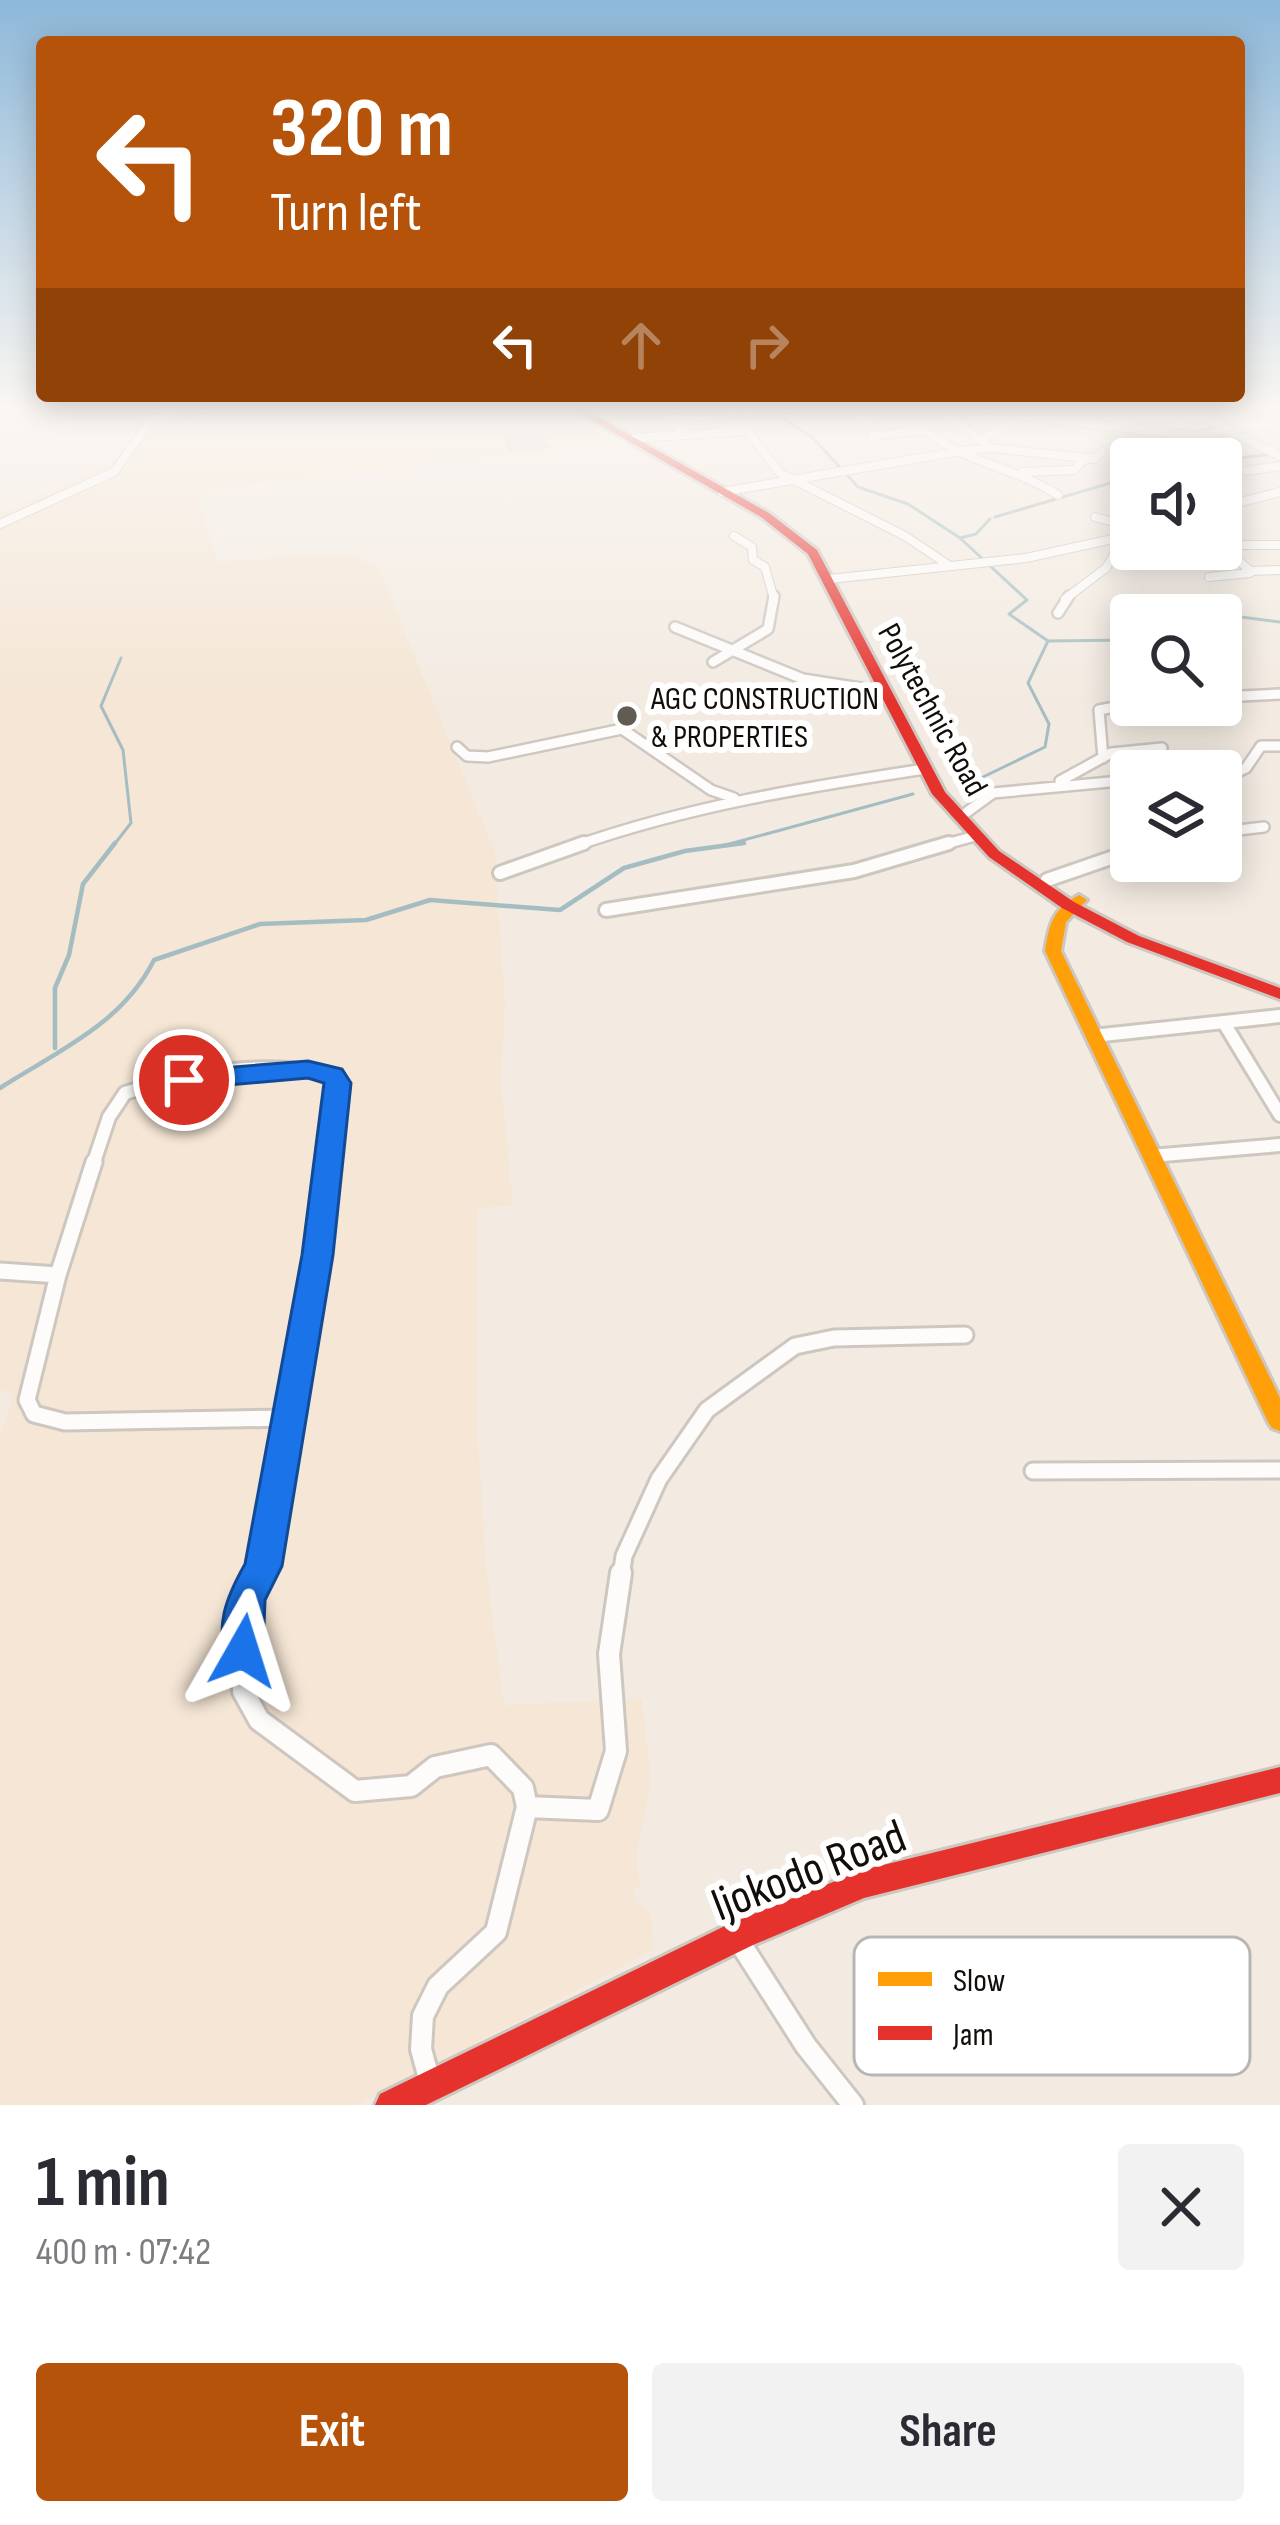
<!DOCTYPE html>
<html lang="en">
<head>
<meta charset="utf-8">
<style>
  :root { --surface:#fff; --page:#f2f2f3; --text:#2b2b33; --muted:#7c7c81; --accent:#b45309 }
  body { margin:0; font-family:"Sofia Sans Condensed",sans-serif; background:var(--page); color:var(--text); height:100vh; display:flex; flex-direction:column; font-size:45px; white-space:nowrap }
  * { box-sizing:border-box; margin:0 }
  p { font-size:39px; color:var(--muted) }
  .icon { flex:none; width:66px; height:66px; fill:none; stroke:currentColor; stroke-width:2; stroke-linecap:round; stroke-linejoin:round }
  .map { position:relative; height:2105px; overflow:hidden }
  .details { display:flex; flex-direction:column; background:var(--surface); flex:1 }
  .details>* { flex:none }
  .banner { position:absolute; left:36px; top:36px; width:1209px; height:366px; border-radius:12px; box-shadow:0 6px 30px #0003; background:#b45309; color:#fff; overflow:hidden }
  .tools { position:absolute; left:1110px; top:438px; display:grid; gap:24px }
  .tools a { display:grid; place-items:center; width:132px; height:132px; border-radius:12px; background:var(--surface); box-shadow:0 6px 30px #0003; font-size:60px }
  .pin { position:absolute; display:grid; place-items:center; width:102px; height:102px; color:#fff; margin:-51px; border:6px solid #fff; border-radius:50%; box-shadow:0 3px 12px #0007 }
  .me { position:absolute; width:132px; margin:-66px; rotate:6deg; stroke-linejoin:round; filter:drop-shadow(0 0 9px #0008) }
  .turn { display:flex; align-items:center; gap:42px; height:252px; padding:0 36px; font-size:54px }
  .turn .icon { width:156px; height:156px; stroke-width:2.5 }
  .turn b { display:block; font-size:84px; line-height:102px }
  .lanes { display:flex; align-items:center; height:114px; padding:0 36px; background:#0003; justify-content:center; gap:60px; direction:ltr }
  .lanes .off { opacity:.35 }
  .round { display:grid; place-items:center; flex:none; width:126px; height:126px; border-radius:12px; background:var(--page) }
  .summary { display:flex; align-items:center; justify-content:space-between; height:204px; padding:0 36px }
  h1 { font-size:72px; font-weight:700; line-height:90px }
  .action { display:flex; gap:24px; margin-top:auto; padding:24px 36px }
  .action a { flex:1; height:138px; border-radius:12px; background:var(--accent); color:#fff; font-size:48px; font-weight:700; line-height:138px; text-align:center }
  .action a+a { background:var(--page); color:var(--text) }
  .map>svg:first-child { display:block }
  .built { fill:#f5e6d5 }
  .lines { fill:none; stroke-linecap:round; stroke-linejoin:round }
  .stream-far1 { stroke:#a5bdc2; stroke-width:3 }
  .stream { stroke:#a5bdc2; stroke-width:4.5 }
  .building { fill:#ded4d2 }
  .street-far4-casing { stroke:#cdc7c0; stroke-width:10 }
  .street-far3-casing { stroke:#cdc7c0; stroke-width:14 }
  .street-far2-casing { stroke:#cdc7c0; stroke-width:18 }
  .street-far1-casing { stroke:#cdc7c0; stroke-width:21 }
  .street-casing { stroke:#cdc7c0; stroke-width:26 }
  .slow-casing { stroke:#cdc7c0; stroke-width:6 }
  .jam-casing { stroke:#cdc7c0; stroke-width:6 }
  .street-far4 { stroke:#fdfcfb; stroke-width:8 }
  .street-far3 { stroke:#fdfcfb; stroke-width:9 }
  .street-far2 { stroke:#fdfcfb; stroke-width:12 }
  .street-far1 { stroke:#fdfcfb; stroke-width:15 }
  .street { stroke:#fdfcfb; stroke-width:20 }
  .slow { fill:#ff9f0a; fill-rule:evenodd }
  .jam { fill:#e5322d; fill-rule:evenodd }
  .route { fill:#1a73e8; stroke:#114b97; stroke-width:3 }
  .poi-dot { fill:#615b54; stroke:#fff; stroke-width:4.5 }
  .labels { text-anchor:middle; stroke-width:12; stroke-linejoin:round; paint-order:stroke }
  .far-poi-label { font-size:33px; fill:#120d08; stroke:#fff; text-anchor:start }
  .far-street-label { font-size:33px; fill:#120d08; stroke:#fff }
  .near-street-label { font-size:48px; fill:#120d08; stroke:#fff }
  .key { fill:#fff; stroke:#b8b6b5; stroke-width:3 }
  .key-label { font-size:33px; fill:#120d08 }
</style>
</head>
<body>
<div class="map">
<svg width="1280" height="2105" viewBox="0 0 1280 2105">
  <rect width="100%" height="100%" fill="#f3ebe2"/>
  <path class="built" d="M 193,406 L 556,406 L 616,443 L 196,491 L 217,562 L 344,553 L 378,567 L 495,852 L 505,1004 L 501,1083 L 513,1206 L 477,1208 L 477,1426 L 486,1565 L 504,1705 L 642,1699 L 651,1782 L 637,1853 L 640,1886 L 634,1889 L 635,1902 L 651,1911 L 653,1950 L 358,2105 L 0,2105 L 0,1436 L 14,1391 L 0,1391 L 0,515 L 115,461 L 143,419 Z"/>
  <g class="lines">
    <path class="stream-far1" d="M 764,406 L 812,437 L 858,487 L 908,504 L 960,538 L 1027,600 L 1009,614 L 1048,641 L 1028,683 L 1049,724 L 1045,747 L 983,777
      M 1221,460 L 1274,454
      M 995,517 L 1131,477
      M 960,538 L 976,534 L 990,519
      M 1221,627 L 1241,617 L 1280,622
      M 1048,641 L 1131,640
      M 113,846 L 131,823 L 123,750 L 101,706 L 121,658
      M 722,846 L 913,794"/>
    <path class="stream" d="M 55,1048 L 55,988 L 69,955 L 83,884 L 115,843
      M 0,1088 C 58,1051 122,1024 154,960 L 260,924 L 366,920 L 430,900 L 560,910 L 624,868 L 685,851 L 744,843"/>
  </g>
  <path class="building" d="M 541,429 L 549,448 L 509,452 L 502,431 Z"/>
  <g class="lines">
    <defs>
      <path id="street-far4" d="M 69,406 L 80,406
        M 113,406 L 174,409
        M 844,406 L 869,421
        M 1115,406 L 1141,418
        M 1179,406 L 1280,456
        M 1261,406 L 1280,413
        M 942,412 L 991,448
        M 972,419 L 1020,416 L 1195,436 L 1280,421
        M 1119,422 L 1187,411
        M 685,434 L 669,419 L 822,406
        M 872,436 L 925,430 C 962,462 1015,467 1058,495
        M 635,438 L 747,431 L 780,473 L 905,536 L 947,564
        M 981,440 L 1019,417
        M 1245,471 L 1280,466
        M 1023,472 L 1074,470 L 1085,459
        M 722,492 L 961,451 L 992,448 L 1094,459 L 1102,452
        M 1221,507 L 1280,492
        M 1095,517 L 1131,527
        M 0,524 L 114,472 L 152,419 L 215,406
        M 734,536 L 752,547 L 753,560 L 765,567 L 774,599
        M 1221,545 L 1280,545
        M 1222,545 L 1250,571 L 1280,570
        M 1209,577 L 1250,573
        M 830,579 L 1026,558 L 1131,535
        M 1065,599 L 1106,568 L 1123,539"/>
      <path id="street-far3" d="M 1058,613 L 1069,596
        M 675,627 L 803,679 L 886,692
        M 713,662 L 768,629 L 774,596
        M 1221,697 L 1280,694
        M 457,747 L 467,756 L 488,757 L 622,729 L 711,790 L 734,798
        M 1103,758 L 1099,710 L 1131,704
        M 1221,780 L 1246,768 L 1261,746 L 1280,746
        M 1060,781 L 1111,753 L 1162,748
        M 967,812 L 993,793 L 1131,780
        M 1221,832 L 1264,827
        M 575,846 C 689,806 806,787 925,769
        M 939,846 L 975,836"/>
      <path id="street-far2" d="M 500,873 L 584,843
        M 1047,880 L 1131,851
        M 606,910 L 854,871 L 949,843
        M 1224,1023 L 1280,1115
        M 1093,1036 L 1280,1016
        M 1151,1156 L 1280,1145
        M 93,1165 L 109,1117 L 125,1093 C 188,1072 267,1060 332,1075 L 337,1083 L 328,1165"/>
      <path id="street-far1" d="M 0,1271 L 58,1275 L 94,1162
        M 58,1275 L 27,1400 L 34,1414 L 65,1422 L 289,1418
        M 1033,1471 L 1280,1470
        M 258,1576 L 318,1255 L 328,1162
        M 621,1576 L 624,1556 L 659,1479 L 707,1410 L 795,1346 L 834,1338 L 965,1335"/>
      <path id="street" d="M 259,1573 L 241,1624 L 243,1691 L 259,1720 L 355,1791 L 411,1786 L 435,1767 L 491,1755 L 523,1788 L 527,1807 L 598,1810 L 616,1751 L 609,1654 L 621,1573
        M 735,1935 L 806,2046 L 853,2105
        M 431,2086 L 421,2049 L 423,2016 L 438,1986 L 496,1932 L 527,1807"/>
      <path id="slow" d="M 1079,895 L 1087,900 L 1066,922 L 1061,951 L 1280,1398 L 1280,1431 L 1272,1428 L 1268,1422 L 1045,951 C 1049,924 1053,909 1079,895 Z"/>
      <path id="jam" d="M 567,406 L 578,406 L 769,513 L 817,550 L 945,792 L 999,851 L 1074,902 L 1139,936 L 1280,988 L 1280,999 L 1127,942 L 1062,908 L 989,857 L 932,794 L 808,554 L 761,517 Z
        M 1280,1767 L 1280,1793 L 864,1898 L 753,1945 L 426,2105 L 375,2105 L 380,2094 L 731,1923 L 863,1870 Z"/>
    </defs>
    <use href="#street-far4" class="street-far4-casing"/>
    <use href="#street-far3" class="street-far3-casing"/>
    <use href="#street-far2" class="street-far2-casing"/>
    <use href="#street-far1" class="street-far1-casing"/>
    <use href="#street" class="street-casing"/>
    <use href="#slow" class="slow-casing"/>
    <use href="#jam" class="jam-casing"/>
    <use href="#street-far4" class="street-far4"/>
    <use href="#street-far3" class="street-far3"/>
    <use href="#street-far2" class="street-far2"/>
    <use href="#street-far1" class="street-far1"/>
    <use href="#street" class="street"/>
    <use href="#slow" class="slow"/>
    <use href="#jam" class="jam"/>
  </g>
  <linearGradient id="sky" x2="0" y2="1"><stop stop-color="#8db8d9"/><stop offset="0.58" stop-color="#faf6f2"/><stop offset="1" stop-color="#faf6f2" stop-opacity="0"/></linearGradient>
  <rect width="1280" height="701" fill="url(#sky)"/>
  <path class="route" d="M 308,1061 L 342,1069 L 351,1083 L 333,1255 L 282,1566 L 265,1600 L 263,1651 L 257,1664 L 243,1669 L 229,1664 C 213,1628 227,1596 245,1564 L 302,1255 L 324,1083 L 308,1078 L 184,1089 L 170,1080 L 184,1071 Z"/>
  <circle class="poi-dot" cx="627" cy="716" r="12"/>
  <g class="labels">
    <g class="far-poi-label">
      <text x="651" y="709">AGC CONSTRUCTION<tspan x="651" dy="38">&amp; PROPERTIES</tspan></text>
    </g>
    <g class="far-street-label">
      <text transform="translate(934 709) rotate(61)" y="12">Polytechnic Road</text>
    </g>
    <g class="near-street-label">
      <text transform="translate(808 1869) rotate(-21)" y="17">Ijokodo Road</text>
    </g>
  </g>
  <rect x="854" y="1937" width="396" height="138" rx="18" class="key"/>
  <rect x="878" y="1972" width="54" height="14" fill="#ff9f0a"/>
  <rect x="878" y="2026" width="54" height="14" fill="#e5322d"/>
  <g class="key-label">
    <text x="953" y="1991">Slow</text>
    <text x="953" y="2045">Jam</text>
  </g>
</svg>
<div class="tools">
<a><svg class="icon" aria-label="sound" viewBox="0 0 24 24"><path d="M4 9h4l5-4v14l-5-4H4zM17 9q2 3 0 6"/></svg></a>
<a><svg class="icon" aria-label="search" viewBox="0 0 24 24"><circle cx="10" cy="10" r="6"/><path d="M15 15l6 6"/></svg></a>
<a><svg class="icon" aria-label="layers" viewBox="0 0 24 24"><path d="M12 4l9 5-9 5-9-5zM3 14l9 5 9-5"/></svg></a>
</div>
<div class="pin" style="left:184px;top:1080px;background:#d93025"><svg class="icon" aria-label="arrive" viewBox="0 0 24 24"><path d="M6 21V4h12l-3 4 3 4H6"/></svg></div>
<svg class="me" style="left:243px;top:1651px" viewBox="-20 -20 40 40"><path d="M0-17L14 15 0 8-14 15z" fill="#1a73e8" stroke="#fff" stroke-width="4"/></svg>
<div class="banner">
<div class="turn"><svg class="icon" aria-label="left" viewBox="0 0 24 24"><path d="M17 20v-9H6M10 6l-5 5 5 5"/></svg><div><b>320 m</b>Turn left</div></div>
<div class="lanes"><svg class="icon" aria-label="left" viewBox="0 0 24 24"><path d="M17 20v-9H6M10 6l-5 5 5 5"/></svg><svg class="icon off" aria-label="ahead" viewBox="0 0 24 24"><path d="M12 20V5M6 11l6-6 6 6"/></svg><svg class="icon off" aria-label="right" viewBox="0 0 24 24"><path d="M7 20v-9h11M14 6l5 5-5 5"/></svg></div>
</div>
</div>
<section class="details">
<div class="summary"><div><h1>1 min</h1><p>400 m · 07:42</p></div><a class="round"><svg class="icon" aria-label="close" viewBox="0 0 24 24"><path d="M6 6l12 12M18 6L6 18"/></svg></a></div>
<div class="action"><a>Exit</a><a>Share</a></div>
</section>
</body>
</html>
